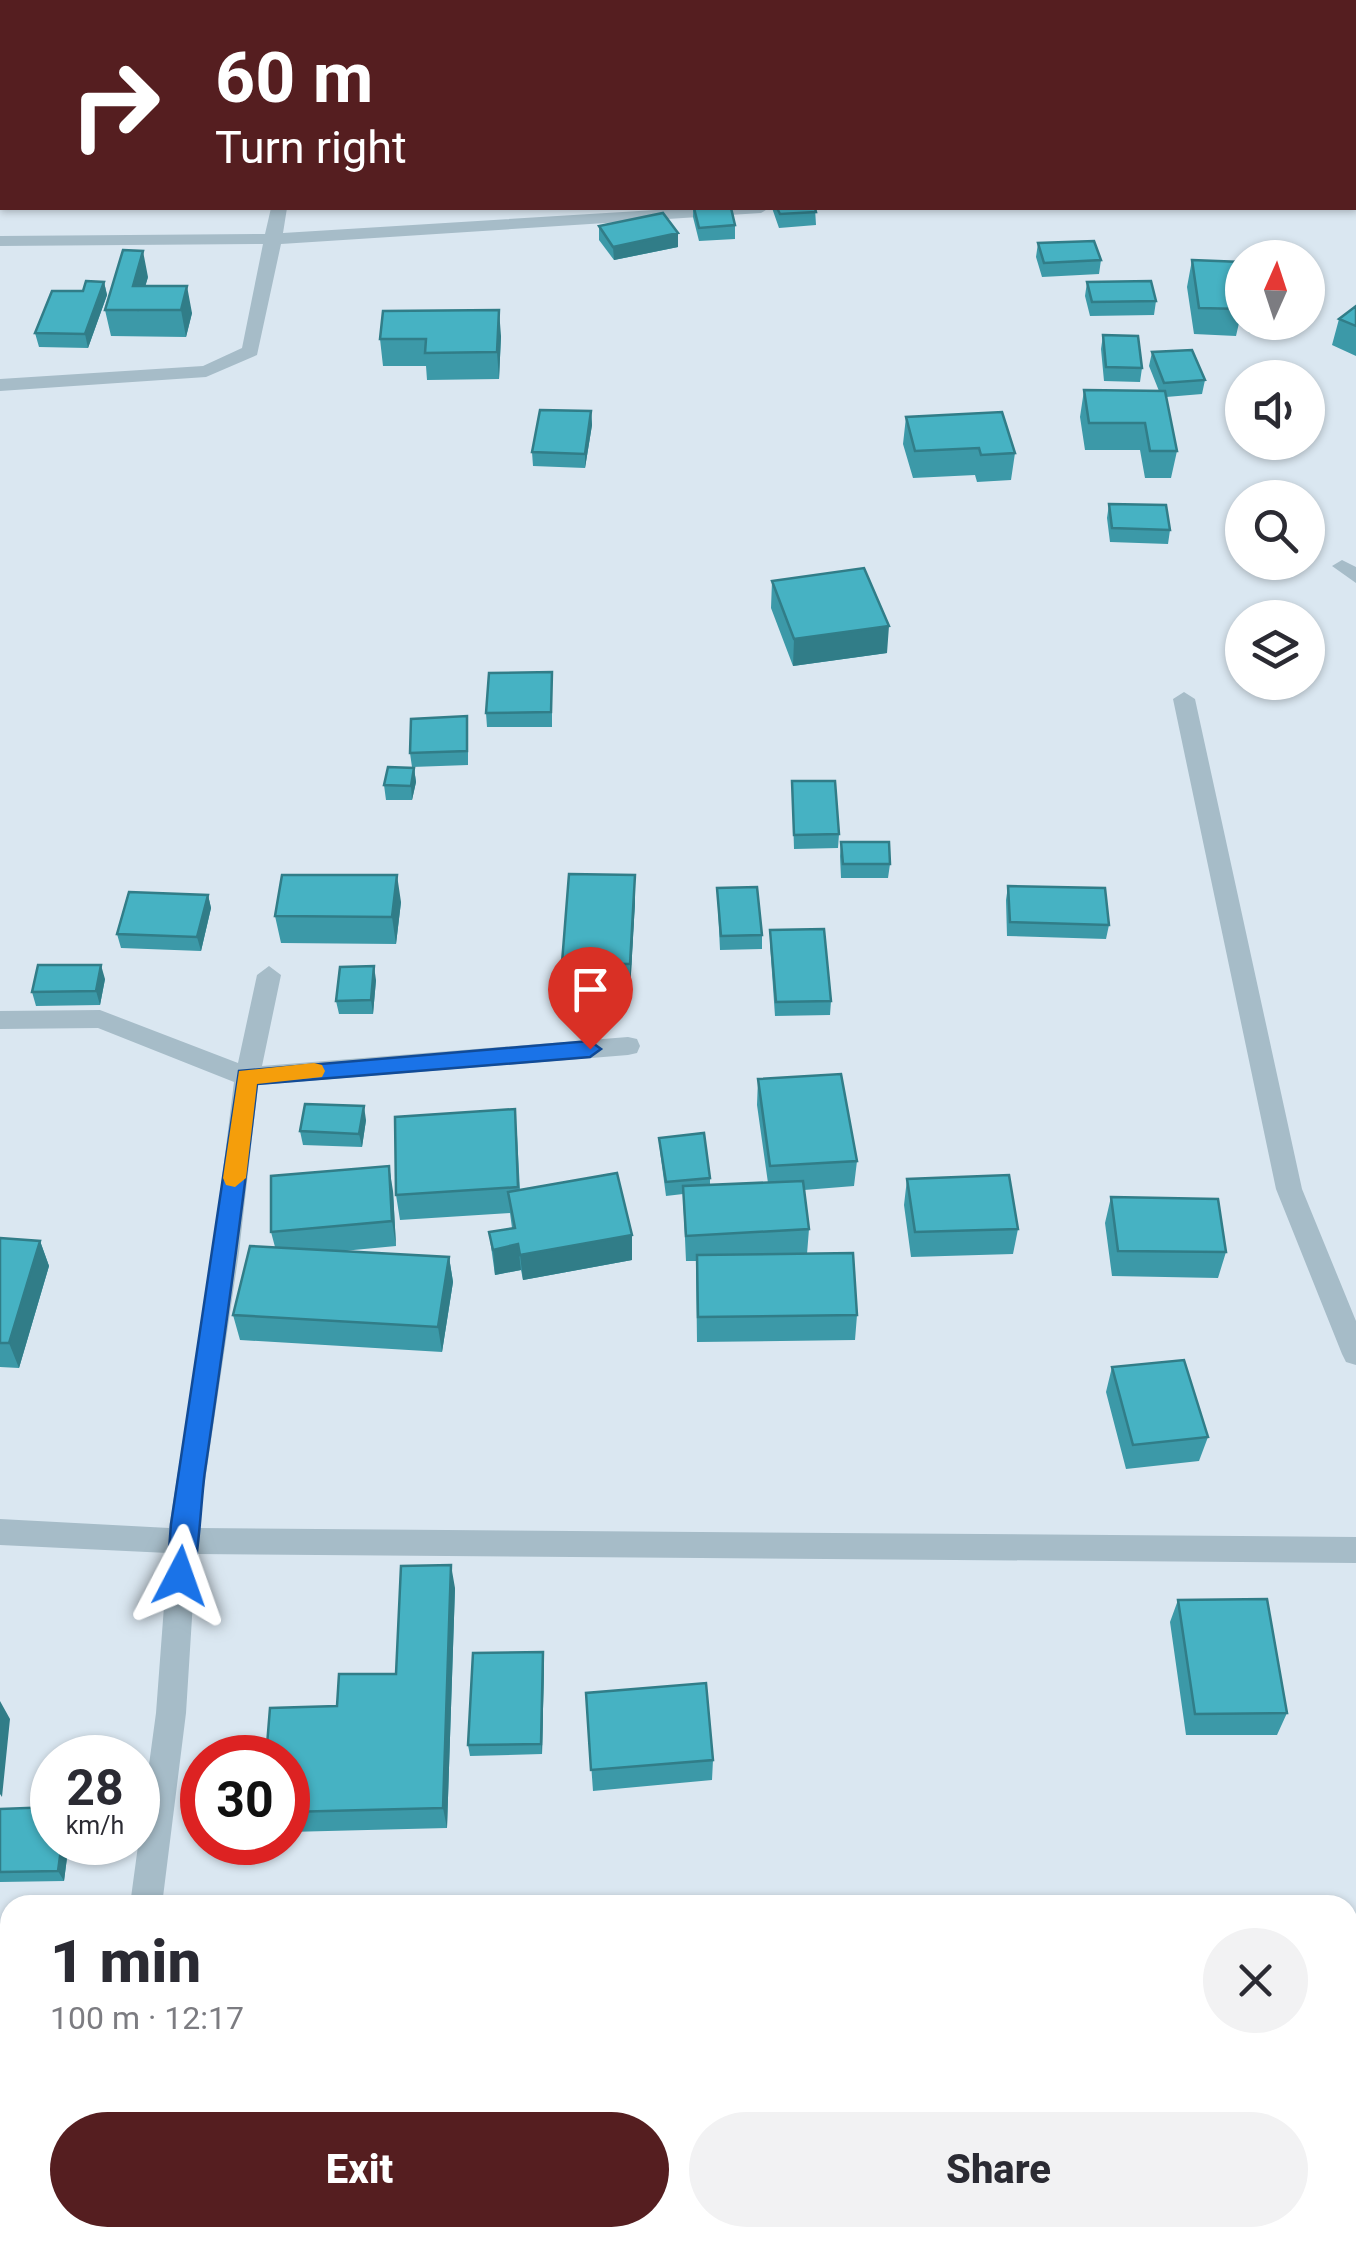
<!DOCTYPE html>
<html lang="en">
<head>
<meta charset="utf-8">
<style>
  :root { --surface:#fff; --page:#f2f2f3; --text:#2b2b33; --muted:#7c7c81; --accent:#551e20 }
  body { margin:0; font-family:Roboto,sans-serif; background:var(--page); color:var(--text); height:100vh; display:flex; flex-direction:column; font-size:38px; white-space:nowrap }
  * { box-sizing:border-box; margin:0 }
  p { font-size:32px; color:var(--muted) }
  .icon { flex:none; width:55px; height:55px; fill:none; stroke:currentColor; stroke-width:2; stroke-linecap:round; stroke-linejoin:round }
  .map { position:relative; flex:1; overflow:hidden }
  .details { position:absolute; left:0px; top:1895px; width:1358px; height:352px; display:flex; flex-direction:column; background:var(--surface); border-radius:30px 30px 0 0; box-shadow:0 2px 8px #0004 }
  .details>* { flex:none }
  .guide { position:absolute; left:0px; top:0px; width:1358px; height:210px; box-shadow:0 2px 8px #0004; background:#551e20; color:#fff; overflow:hidden }
  .needle { width:65px; rotate:3deg }
  .buttons { position:absolute; left:1225px; top:240px; display:grid; gap:20px }
  .buttons a { display:grid; place-items:center; width:100px; height:100px; border-radius:50%; background:var(--surface); box-shadow:0 2px 8px #0004; font-size:50px }
  .speed { position:absolute; left:30px; top:1735px; display:flex; gap:20px; font-size:50px; font-weight:700; text-align:center }
  .speed>* { display:grid; place-content:center; width:130px; height:130px; border-radius:50%; background:var(--surface); box-shadow:0 2px 8px #0004; line-height:1 }
  .speed small { font-size:25px; font-weight:400 }
  .speed .limit { border:15px solid #d22; background:#fff; color:#111 }
  .pin { position:absolute; display:grid; place-items:center; width:85px; height:85px; color:#fff; margin:-102px -42px; border-radius:50% 50% 50% 0; rotate:-45deg; box-shadow:0 0 10px #0007 }
  .pin .icon { rotate:45deg }
  .me { position:absolute; width:110px; margin:-55px; rotate:4deg; stroke-linejoin:round; filter:drop-shadow(0 0 8px #0008) }
  .turn { display:flex; align-items:center; gap:35px; height:210px; padding:0 50px; font-size:45px }
  .turn .icon { width:130px; height:130px; stroke-width:2.5 }
  .turn b { display:block; font-size:70px; line-height:85px }
  .round { display:grid; place-items:center; flex:none; width:105px; height:105px; border-radius:52px; background:var(--page) }
  .summary { display:flex; align-items:center; justify-content:space-between; height:170px; padding:0 50px }
  h1 { font-size:60px; font-weight:800; line-height:75px }
  .primary-button { display:flex; gap:20px; margin-top:auto; padding:20px 50px }
  .primary-button a { flex:1; height:115px; border-radius:60px; background:var(--accent); color:#fff; font-size:40px; font-weight:800; line-height:115px; text-align:center }
  .primary-button a+a { background:var(--page); color:var(--text) }
  .map>svg:first-child { display:block }
  .lines { fill:none; stroke-linecap:round; stroke-linejoin:round }
  .minor { fill:#a6bcc8; fill-rule:evenodd }
  .wall { fill:#3c99a8 }
  .shaded-wall { fill:#317d88 }
  .building { fill:#46b2c3; stroke:#317d88; stroke-width:2.5 }
  .route { fill:#1a73e8; stroke:#114b97; stroke-width:2.5 }
  .slow { fill:#f59e0b }
</style>
</head>
<body>
<div class="map">
<svg width="1356" height="2246" viewBox="0 0 1356 2246">
  <rect width="100%" height="100%" fill="#dae7f1"/>
  <g class="lines">
    <path class="minor" d="M 0,20 L 2,21 L 2,31 L 0,30 Z
      M 0,87 L 2,87 L 2,97 L 0,97 Z
      M 271,208 L 287,208 L 283,233 L 688,208 L 769,208 L 761,213 L 281,244 L 257,355 L 206,377 L 0,391 L 0,379 L 203,366 L 242,348 L 263,244 L 0,246 L 0,236 L 265,234 Z
      M 1342,560 L 1356,567 L 1356,583 L 1332,566 Z
      M 1184,692 L 1195,699 L 1302,1189 L 1356,1321 L 1356,1365 L 1346,1362 L 1342,1354 L 1276,1189 L 1173,699 Z
      M 269,966 L 281,975 L 262,1066 L 628,1037 L 637,1039 L 640,1046 L 637,1053 L 628,1055 L 258,1085 L 239,1252 L 198,1528 L 1356,1537 L 1356,1563 L 196,1554 L 186,1713 L 162,1905 L 130,1905 L 156,1713 L 168,1553 L 0,1545 L 0,1519 L 169,1528 L 213,1252 L 234,1082 L 98,1028 L 0,1029 L 0,1011 L 100,1010 L 238,1063 L 257,975 Z
      M 0,2160 L 10,2161 L 10,2195 L 0,2194 Z
      M 1348,2199 L 1356,2199 L 1356,2233 L 1348,2233 Z
      M 106,2238 L 140,2238 L 140,2246 L 106,2246 Z"/>
  </g>
  <path class="wall" d="M 8,0 L 54,0 L 49,2 L 8,2 Z
    M 62,0 L 146,0 L 140,2 L 62,2 Z
    M 693,208 L 731,208 L 735,225 L 735,239 L 699,241 L 693,217 Z
    M 772,208 L 815,208 L 816,225 L 779,228 Z
    M 599,226 L 678,247 L 614,260 L 599,240 Z
    M 1038,243 L 1101,260 L 1099,274 L 1042,277 L 1036,257 Z
    M 1192,260 L 1242,262 L 1242,323 L 1239,323 L 1236,336 L 1194,334 L 1187,287 Z
    M 148,277 L 145,286 L 192,313 L 186,337 L 111,336 L 105,310 Z
    M 104,282 L 107,295 L 88,348 L 39,347 L 35,333 L 83,291 Z
    M 1087,282 L 1156,301 L 1154,315 L 1090,316 L 1085,296 Z
    M 1356,306 L 1356,356 L 1332,345 L 1339,319 Z
    M 1246,322 L 1275,322 L 1272,334 L 1249,333 Z
    M 1103,335 L 1142,368 L 1140,382 L 1104,381 L 1101,349 Z
    M 501,336 L 499,379 L 427,380 L 426,366 L 383,366 L 380,339 Z
    M 1152,352 L 1205,380 L 1202,394 L 1166,397 L 1177,451 L 1171,478 L 1145,478 L 1140,450 L 1085,450 L 1080,417 L 1084,390 L 1159,391 L 1149,366 Z
    M 591,411 L 592,425 L 585,468 L 533,466 L 532,452 Z
    M 906,417 L 1015,453 L 1011,480 L 977,482 L 975,475 L 913,478 L 903,444 Z
    M 1109,504 L 1170,530 L 1168,544 L 1110,542 L 1107,518 Z
    M 772,581 L 887,653 L 793,666 L 771,608 Z
    M 552,686 L 552,727 L 487,727 L 486,713 Z
    M 468,730 L 468,765 L 412,767 L 410,753 Z
    M 414,768 L 416,782 L 412,800 L 386,800 L 384,785 Z
    M 792,781 L 839,834 L 838,848 L 794,849 Z
    M 841,842 L 890,864 L 888,878 L 841,878 L 840,856 Z
    M 1008,886 L 1109,925 L 1106,939 L 1007,936 L 1006,900 Z
    M 717,888 L 762,935 L 762,949 L 720,950 Z
    M 208,895 L 211,908 L 201,951 L 121,948 L 117,934 Z
    M 401,902 L 396,944 L 281,943 L 275,916 Z
    M 635,902 L 630,991 L 563,989 L 562,963 Z
    M 770,930 L 831,1001 L 830,1015 L 775,1016 L 770,944 Z
    M 105,979 L 100,1005 L 36,1006 L 32,992 Z
    M 376,980 L 373,1014 L 339,1014 L 336,1001 Z
    M 758,1079 L 857,1161 L 854,1186 L 804,1190 L 809,1229 L 807,1254 L 857,1315 L 855,1340 L 697,1342 L 696,1261 L 686,1261 L 683,1194 L 666,1196 L 660,1151 L 659,1138 L 710,1178 L 710,1185 L 768,1183 L 757,1105 Z
    M 366,1120 L 362,1147 L 303,1145 L 300,1131 Z
    M 517,1135 L 520,1190 L 632,1260 L 523,1280 L 521,1270 L 495,1275 L 489,1232 L 512,1228 L 510,1213 L 400,1220 L 396,1195 Z
    M 907,1179 L 1018,1229 L 1013,1254 L 911,1257 L 904,1205 Z
    M 393,1191 L 396,1246 L 343,1251 L 449,1257 L 453,1282 L 442,1352 L 240,1340 L 233,1315 L 275,1247 L 271,1232 Z
    M 1111,1197 L 1226,1252 L 1218,1278 L 1112,1276 L 1105,1223 Z
    M 0,1238 L 40,1241 L 49,1266 L 19,1368 L 0,1367 Z
    M 1112,1367 L 1208,1437 L 1199,1461 L 1126,1469 L 1106,1392 Z
    M 455,1588 L 447,1828 L 288,1832 L 288,1758 L 337,1706 L 396,1674 Z
    M 1178,1600 L 1287,1713 L 1277,1735 L 1186,1735 L 1170,1622 Z
    M 543,1652 L 544,1663 L 542,1754 L 470,1756 L 468,1745 Z
    M 586,1693 L 713,1760 L 712,1780 L 593,1791 Z
    M 0,1809 L 52,1842 L 69,1842 L 64,1881 L 0,1882 Z
    M 1348,1966 L 1355,2022 L 1348,2033 Z"/>
  <path class="shaded-wall" d="M 26,0 L 54,0 L 49,2 L 26,2 Z
    M 678,233 L 678,247 L 614,260 L 613,247 Z
    M 143,251 L 148,277 L 138,312 L 133,286 Z
    M 104,282 L 107,295 L 88,348 L 85,334 Z
    M 187,286 L 192,313 L 186,337 L 181,310 Z
    M 499,310 L 501,336 L 499,379 L 497,352 Z
    M 591,411 L 592,425 L 585,468 L 585,454 Z
    M 889,626 L 887,653 L 793,666 L 794,639 Z
    M 414,768 L 416,782 L 412,800 L 411,786 Z
    M 397,875 L 401,902 L 396,944 L 392,917 Z
    M 635,875 L 635,902 L 630,991 L 630,964 Z
    M 208,895 L 211,908 L 201,951 L 197,937 Z
    M 101,965 L 105,979 L 100,1005 L 96,991 Z
    M 374,966 L 376,980 L 373,1014 L 371,1000 Z
    M 364,1106 L 366,1120 L 362,1147 L 359,1134 Z
    M 389,1166 L 393,1191 L 396,1246 L 392,1221 Z
    M 632,1235 L 632,1260 L 523,1280 L 520,1255 Z
    M 40,1241 L 49,1266 L 19,1368 L 9,1343 Z
    M 518,1244 L 521,1270 L 495,1275 L 493,1250 Z
    M 449,1257 L 453,1282 L 442,1352 L 438,1327 Z
    M 451,1565 L 455,1588 L 447,1828 L 443,1808 Z
    M 543,1652 L 544,1663 L 542,1754 L 541,1744 Z
    M 0,1701 L 10,1719 L 2,1797 L 0,1794 Z
    M 62,1842 L 69,1842 L 64,1881 L 58,1871 Z"/>
  <path class="building" d="M 76,0 L 116,0 L 111,2 L 81,2 Z
    M 694,208 L 731,208 L 735,225 L 699,228 Z
    M 777,208 L 815,208 L 816,212 L 780,214 Z
    M 663,213 L 678,233 L 613,247 L 599,226 Z
    M 1094,241 L 1101,260 L 1044,263 L 1038,243 Z
    M 123,250 L 143,251 L 133,286 L 187,286 L 181,310 L 105,310 Z
    M 1192,260 L 1242,262 L 1242,297 L 1239,297 L 1242,309 L 1199,308 Z
    M 86,281 L 104,282 L 85,334 L 35,333 L 52,291 L 83,291 Z
    M 1151,281 L 1156,301 L 1092,302 L 1087,282 Z
    M 1356,306 L 1356,326 L 1339,319 Z
    M 499,310 L 497,352 L 425,353 L 426,339 L 380,339 L 383,311 Z
    M 1103,335 L 1138,336 L 1142,368 L 1106,367 Z
    M 1192,350 L 1205,380 L 1164,383 L 1152,352 Z
    M 1084,390 L 1165,391 L 1177,451 L 1150,451 L 1145,423 L 1089,423 Z
    M 540,410 L 591,411 L 585,454 L 532,452 Z
    M 1002,412 L 1015,453 L 981,455 L 979,448 L 915,451 L 906,417 Z
    M 1109,504 L 1166,505 L 1170,530 L 1112,528 Z
    M 864,568 L 889,626 L 794,639 L 772,581 Z
    M 552,672 L 551,712 L 486,713 L 489,673 Z
    M 467,716 L 467,751 L 410,753 L 411,719 Z
    M 388,767 L 414,768 L 411,786 L 384,785 Z
    M 792,781 L 835,781 L 839,834 L 794,835 Z
    M 841,842 L 889,842 L 890,864 L 843,864 Z
    M 569,874 L 635,875 L 630,964 L 562,963 Z
    M 282,875 L 397,875 L 392,917 L 275,916 Z
    M 1008,886 L 1105,888 L 1109,925 L 1010,922 Z
    M 757,887 L 762,935 L 721,936 L 717,888 Z
    M 129,892 L 208,895 L 197,937 L 117,934 Z
    M 824,929 L 831,1001 L 776,1002 L 770,930 Z
    M 38,965 L 101,965 L 96,991 L 32,992 Z
    M 374,966 L 371,1000 L 336,1001 L 340,967 Z
    M 841,1074 L 857,1161 L 770,1166 L 758,1079 Z
    M 305,1104 L 364,1106 L 359,1134 L 300,1131 Z
    M 515,1109 L 518,1187 L 396,1195 L 395,1117 Z
    M 704,1133 L 710,1178 L 666,1182 L 659,1138 Z
    M 389,1166 L 392,1221 L 271,1232 L 271,1176 Z
    M 617,1173 L 632,1235 L 520,1255 L 518,1244 L 493,1250 L 489,1232 L 515,1228 L 508,1192 Z
    M 1009,1175 L 1018,1229 L 915,1232 L 907,1179 Z
    M 803,1181 L 809,1229 L 686,1236 L 683,1186 Z
    M 1111,1197 L 1218,1199 L 1226,1252 L 1118,1251 Z
    M 0,1238 L 40,1241 L 9,1343 L 0,1343 Z
    M 250,1246 L 449,1257 L 438,1327 L 233,1315 Z
    M 853,1253 L 857,1315 L 698,1317 L 697,1255 Z
    M 1184,1360 L 1208,1437 L 1133,1445 L 1112,1367 Z
    M 451,1565 L 443,1808 L 288,1812 L 288,1758 L 266,1758 L 270,1708 L 337,1706 L 339,1674 L 396,1674 L 401,1566 Z
    M 1267,1599 L 1287,1713 L 1195,1714 L 1178,1600 Z
    M 543,1652 L 541,1744 L 468,1745 L 473,1653 Z
    M 706,1683 L 713,1760 L 591,1770 L 586,1693 Z
    M 52,1807 L 52,1842 L 62,1842 L 58,1871 L 0,1872 L 0,1809 Z
    M 1348,1966 L 1355,2022 L 1348,2022 Z"/>
  <path class="route" d="M 590,1041 L 601,1049 L 590,1057 L 257,1084 C 242,1214 224,1342 205,1471 C 201,1497 199,1564 190,1584 L 180,1587 L 171,1584 L 167,1576 L 171,1524 L 239,1071 Z"/>
  <path class="slow" d="M 314,1063 L 322,1065 L 325,1071 L 322,1077 L 257,1084 L 246,1178 L 235,1187 L 226,1185 L 223,1178 L 239,1071 Z"/>
</svg>
<div class="buttons">
<a><svg class="needle" viewBox="-14 -14 28 28"><path d="M0-13l5 13h-10z" fill="#e53935"/><path d="M0 13l5-13h-10z" fill="#7c7c81"/></svg></a>
<a><svg class="icon" aria-label="sound" viewBox="0 0 24 24"><path d="M4 9h4l5-4v14l-5-4H4zM17 9q2 3 0 6"/></svg></a>
<a><svg class="icon" aria-label="search" viewBox="0 0 24 24"><circle cx="10" cy="10" r="6"/><path d="M15 15l6 6"/></svg></a>
<a><svg class="icon" aria-label="layers" viewBox="0 0 24 24"><path d="M12 4l9 5-9 5-9-5zM3 14l9 5 9-5"/></svg></a>
</div>
<div class="speed"><div>28<small>km/h</small></div><div class="limit">30</div></div>
<div class="pin" style="left:590px;top:1049px;background:#d93025"><svg class="icon" aria-label="arrive" viewBox="0 0 24 24"><path d="M6 21V4h12l-3 4 3 4H6"/></svg></div>
<svg class="me" style="left:180px;top:1576px" viewBox="-20 -20 40 40"><path d="M0-17L14 15 0 8-14 15z" fill="#1a73e8" stroke="#fff" stroke-width="4"/></svg>
<div class="guide">
<div class="turn"><svg class="icon" aria-label="right" viewBox="0 0 24 24"><path d="M7 20v-9h11M14 6l5 5-5 5"/></svg><div><b>60 m</b>Turn right</div></div>
</div>
<section class="details">
<div class="summary"><div><h1>1 min</h1><p>100 m · 12:17</p></div><a class="round"><svg class="icon" aria-label="close" viewBox="0 0 24 24"><path d="M6 6l12 12M18 6L6 18"/></svg></a></div>
<div class="primary-button"><a>Exit</a><a>Share</a></div>
</section>
</div>
</body>
</html>
